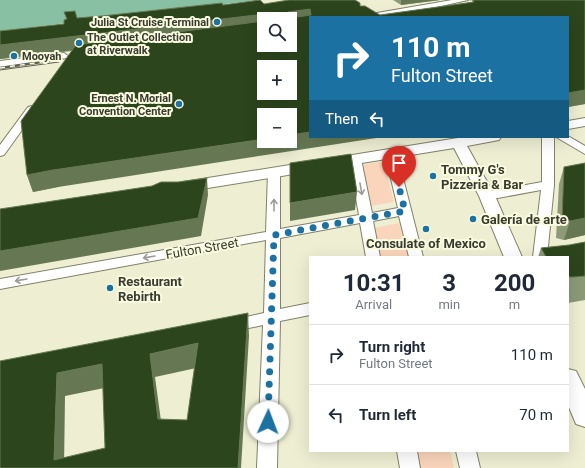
<!DOCTYPE html>
<html lang="en">
<head>
<meta charset="utf-8">
<style>
  :root { --surface:#fff; --page:#f2f2f3; --text:#1f2937; --muted:#747a83; --line:#e0e1e3 }
  body { margin:0; font-family:Roboto,sans-serif; background:var(--page); color:var(--text); height:100vh; display:flex; flex-direction:column; font-size:15px; white-space:nowrap }
  * { box-sizing:border-box; margin:0 }
  p { font-size:13px; color:var(--muted) }
  .icon { flex:none; width:22px; height:22px; fill:none; stroke:currentColor; stroke-width:2; stroke-linecap:round; stroke-linejoin:round }
  .map { position:relative; flex:1; overflow:hidden }
  .drawer { position:absolute; left:309px; top:256px; width:260px; height:196px; display:flex; flex-direction:column; background:var(--surface); border-radius:0px; box-shadow:0 4px 16px #0002 }
  .drawer>* { flex:none }
  .guide { position:absolute; left:309px; top:16px; width:260px; height:122px; border-radius:0px; box-shadow:0 4px 16px #0002; background:#1b71a1; color:#fff; overflow:hidden }
  .buttons { position:absolute; left:257px; top:12px; display:grid; gap:8px }
  .buttons a { display:grid; place-items:center; width:40px; height:40px; border-radius:0px; background:var(--surface); box-shadow:0 4px 16px #0002; font-size:20px }
  .pin { position:absolute; display:grid; place-items:center; width:34px; height:34px; color:#fff; margin:-41px -17px; border-radius:50% 50% 50% 0; rotate:-45deg; box-shadow:0 0 4px #0007 }
  .pin .icon { rotate:45deg }
  .me { position:absolute; width:44px; margin:-22px; rotate:2deg; stroke-linejoin:round; filter:drop-shadow(0 0 3px #0008) }
  .turn { display:flex; align-items:center; gap:14px; height:84px; padding:0 16px; font-size:18px }
  .turn .icon { width:52px; height:52px; stroke-width:2.5 }
  .turn b { display:block; font-size:28px; line-height:34px }
  .then { display:flex; align-items:center; height:38px; padding:0 16px; background:#0003; gap:8px; font-size:15px }
  .eta { display:flex; justify-content:space-evenly; align-items:center; height:68px; text-align:center }
  .eta b { font-size:24px; font-weight:700; line-height:28px }
  ul { padding:0; list-style:none }
  li { display:flex; align-items:center; gap:12px; height:60px; padding:0 16px; border-top:1px solid var(--line) }
  li div { flex:1 }
  li b { display:block; font-size:15px }
  li em { font-style:normal }
  .map>svg:first-child { display:block }
  .green { fill:#fad5bb }
  .water { fill:#88c0a3 }
  .lines { fill:none; stroke-linecap:round; stroke-linejoin:round }
  .minor-casing { stroke:#818269; stroke-width:2 }
  .tertiary-casing { stroke:#818269; stroke-width:2 }
  .minor { fill:#fff; fill-rule:evenodd }
  .tertiary { fill:#fff; fill-rule:evenodd }
  .tram { stroke:#5e5f50; stroke-width:1 }
  .rail-casing { stroke:#5e5f50; stroke-width:2.5 }
  .rail { stroke:#fafcdf; stroke-width:1.5; stroke-dasharray:5; stroke-linecap:butt }
  .wall { fill:#8c9a78 }
  .shaded-wall { fill:#667853 }
  .building { fill:#2c451d; stroke:#667853; fill-rule:evenodd }
  .oneway { stroke:#9c9d98 }
  .route { stroke:#1b71a1; stroke-width:7; stroke-dasharray:0 12.6 }
  .poi-dot { fill:#1b71a1; stroke:#fafcdf; stroke-width:1.5 }
  .labels { text-anchor:middle; stroke-width:4; stroke-linejoin:round; paint-order:stroke }
  .far-poi-label { font-size:11px; font-weight:bold; fill:#3a3b30; stroke:#fafcdf; text-anchor:end }
  .poi-label { font-size:13px; font-weight:bold; fill:#3a3b30; stroke:#fafcdf; text-anchor:start }
  .street-label { font-size:13px; fill:#3a3b30; stroke:#fafcdf }
</style>
</head>
<body>
<div class="map">
<svg width="585" height="468" viewBox="0 0 585 468">
  <rect width="100%" height="100%" fill="#edeed2"/>
  <path class="green" d="M 379,162 L 384,164 L 394,202 L 370,206 L 362,168 L 365,164 Z
    M 399,223 L 408,257 L 380,257 L 374,228 Z
    M 416,451 L 450,451 L 454,468 L 419,468 Z"/>
  <path class="water" d="M 0,0 L 259,0 L 0,31 Z"/>
  <g class="lines">
    <defs>
      <path id="minor" d="M 452,0 L 468,0 L 423,10 L 423,13 L 420,13 L 379,17 L 373,15 L 377,13 Z
        M 64,53 L 68,56 L 67,58 L 0,67 L 0,61 Z
        M 32,106 L 37,109 L 4,155 L 0,156 L 0,145 L 28,107 Z
        M 568,136 L 585,146 L 585,154 L 556,137 Z
        M 542,137 L 554,137 L 554,185 L 547,257 L 533,257 L 541,190 L 487,200 L 481,196 L 487,192 L 542,182 Z
        M 391,151 L 397,154 L 423,257 L 409,257 L 399,216 L 373,221 L 380,257 L 366,257 L 360,223 L 280,238 L 280,309 L 310,303 L 310,315 L 280,321 L 277,468 L 257,468 L 263,325 L 230,332 L 224,330 L 222,326 L 224,322 L 264,313 L 266,240 L 0,289 L 0,279 L 266,232 L 268,172 L 274,168 L 280,172 L 280,229 L 359,215 L 349,159 L 355,155 L 361,159 L 372,213 L 398,208 L 385,154 Z
        M 397,451 L 417,451 L 420,468 L 400,468 Z
        M 456,451 L 476,451 L 480,468 L 460,468 Z"/>
      <path id="tertiary" d="M 585,118 L 585,126 L 568,129 L 568,121 Z
        M 501,137 L 499,140 L 467,146 L 495,196 L 522,257 L 504,257 L 479,196 L 454,148 L 183,192 L 177,190 L 175,187 L 177,184 L 183,182 L 458,138 Z
        M 568,369 L 576,371 L 585,389 L 585,427 L 576,424 L 568,405 Z"/>
    </defs>
    <use href="#minor" class="minor-casing"/>
    <use href="#tertiary" class="tertiary-casing"/>
    <use href="#minor" class="minor"/>
    <use href="#tertiary" class="tertiary"/>
    <path class="tram" d="M 0,70 L 59,62"/>
    <defs>
      <path id="rail" d="M 0,68 L 62,59"/>
    </defs>
    <use href="#rail" class="rail-casing"/>
    <use href="#rail" class="rail"/>
  </g>
  <path class="wall" d="M 393,0 L 440,0 L 401,5 Z
    M 470,0 L 585,0 L 585,104 L 568,107 L 568,17 L 58,187 L 33,192 L 27,175 L 72,51 L 0,59 L 0,31 L 64,24 L 66,19 L 64,12 L 77,18 L 102,16 L 223,5 L 264,4 L 360,6 L 380,15 L 472,2 L 472,0 L 470,1 Z
    M 585,163 L 585,235 L 564,240 L 556,238 L 559,184 L 564,167 Z
    M 585,242 L 585,300 L 568,303 L 568,257 L 538,257 L 541,248 L 569,245 Z"/>
  <path class="shaded-wall" d="M 401,0 L 440,0 L 401,5 Z
    M 310,9 L 310,22 L 290,25 L 288,12 Z
    M 265,14 L 264,27 L 0,59 L 0,45 Z
    M 585,90 L 585,104 L 568,107 L 568,93 Z
    M 310,132 L 310,137 L 383,137 L 58,187 L 33,192 L 27,175 L 53,170 L 264,139 L 264,141 L 290,141 L 290,135 Z
    M 207,178 L 208,195 L 201,236 L 0,271 L 0,251 Z
    M 357,192 L 355,210 L 290,221 L 290,203 Z
    M 585,218 L 585,235 L 564,240 L 570,221 Z
    M 248,313 L 249,336 L 241,468 L 238,468 Z
    M 198,343 L 201,367 L 155,377 L 164,443 L 158,419 L 150,354 Z
    M 102,364 L 109,387 L 65,396 L 64,468 L 54,460 L 57,373 Z"/>
  <path class="building" d="M 260,0 L 264,4 L 289,0 L 355,0 L 360,3 L 360,6 L 365,6 L 380,15 L 474,2 L 473,0 L 585,0 L 585,90 L 568,93 L 568,17 L 310,17 L 310,132 L 290,135 L 290,115 L 264,115 L 264,139 L 53,170 L 27,175 L 21,121 L 76,45 L 264,21 L 264,19 L 264,45 L 290,45 L 290,19 L 264,19 L 265,14 L 0,45 L 0,31 L 64,24 L 64,20 L 67,19 L 64,12 L 75,11 L 77,18 L 102,16 L 222,3 L 223,5 ZM 310,9 L 311,15 L 290,18 L 288,12 ZM 264,67 L 290,67 L 290,93 L 264,93 Z
    M 351,154 L 357,192 L 290,203 L 290,163 Z
    M 585,163 L 585,218 L 570,221 L 562,220 L 564,167 Z
    M 207,178 L 198,218 L 0,251 L 0,209 L 152,186 L 161,182 L 178,182 Z
    M 585,242 L 585,276 L 574,277 L 568,277 L 568,257 L 546,257 L 541,248 L 569,245 Z
    M 248,313 L 238,468 L 0,468 L 0,361 ZM 198,343 L 187,420 L 158,419 L 150,354 ZM 102,364 L 105,448 L 54,460 L 57,373 Z"/>
  <defs><path id="oneway-shaft" d="M-6 0H5M1.5-3L5.5 0L1.5 3" fill="none" stroke-width="1.6" stroke-linecap="round" stroke-linejoin="round"/></defs>
  <g class="oneway">
    <use href="#oneway-shaft" transform="translate(361 189) rotate(80)"/>
    <use href="#oneway-shaft" transform="translate(274 205) rotate(-90)"/>
    <use href="#oneway-shaft" transform="translate(149 257) rotate(170)"/>
    <use href="#oneway-shaft" transform="translate(21 280) rotate(170)"/>
  </g>
  <g class="lines">
    <path class="route" d="M 268,422 L 274,235 L 405,211 L 399,187"/>
  </g>
  <g class="poi-dot">
    <circle cx="217" cy="22" r="4"/>
    <circle cx="79" cy="43" r="4"/>
    <circle cx="14" cy="56" r="4"/>
    <circle cx="179" cy="104" r="4"/>
    <circle cx="433" cy="176" r="4"/>
    <circle cx="473" cy="219" r="4"/>
    <circle cx="426" cy="229" r="4"/>
    <circle cx="110" cy="288" r="4"/>
  </g>
  <g class="labels">
    <g class="far-poi-label">
      <text x="209" y="26">Julia St Cruise Terminal</text>
      <text x="87" y="41" text-anchor="start">The Outlet Collection<tspan x="87" dy="13">at Riverwalk</tspan></text>
      <text x="22" y="60" text-anchor="start">Mooyah</text>
      <text x="171" y="102">Ernest N. Morial<tspan x="171" dy="13">Convention Center</tspan></text>
    </g>
    <g class="poi-label">
      <text x="441" y="174">Tommy G's<tspan x="441" dy="15">Pizzeria &amp; Bar</tspan></text>
      <text x="481" y="224">Galería de arte</text>
      <text x="426" y="248" text-anchor="middle">Consulate of Mexico</text>
      <text x="118" y="286">Restaurant<tspan x="118" dy="15">Rebirth</tspan></text>
    </g>
    <g class="street-label">
      <text transform="translate(202 248) rotate(-10)" y="5">Fulton Street</text>
    </g>
  </g>
</svg>
<div class="buttons">
<a><svg class="icon" aria-label="search" viewBox="0 0 24 24"><circle cx="10" cy="10" r="6"/><path d="M15 15l6 6"/></svg></a>
<a>+</a>
<a>−</a>
</div>
<div class="pin" style="left:399px;top:187px;background:#d93025"><svg class="icon" aria-label="arrive" viewBox="0 0 24 24"><path d="M6 21V4h12l-3 4 3 4H6"/></svg></div>
<svg class="me" style="left:268px;top:422px" viewBox="-20 -20 40 40"><circle r="19" fill="#fff"/><path d="M0-13L10 11 0 6-10 11z" fill="#1b71a1"/></svg>
<div class="guide">
<div class="turn"><svg class="icon" aria-label="right" viewBox="0 0 24 24"><path d="M7 20v-9h11M14 6l5 5-5 5"/></svg><div><b>110 m</b>Fulton Street</div></div>
<div class="then">Then<svg class="icon" aria-label="left" viewBox="0 0 24 24"><path d="M17 20v-9H6M10 6l-5 5 5 5"/></svg></div>
</div>
<section class="drawer">
<div class="eta">
<div><b>10:31</b><p>Arrival</p></div>
<div><b>3</b><p>min</p></div>
<div><b>200</b><p>m</p></div>
</div>
<ul>
<li><svg class="icon" aria-label="right" viewBox="0 0 24 24"><path d="M7 20v-9h11M14 6l5 5-5 5"/></svg><div><b>Turn right</b><p>Fulton Street</p></div><em>110 m</em></li>
<li><svg class="icon" aria-label="left" viewBox="0 0 24 24"><path d="M17 20v-9H6M10 6l-5 5 5 5"/></svg><div><b>Turn left</b></div><em>70 m</em></li>
</ul>
</section>
</div>
</body>
</html>
